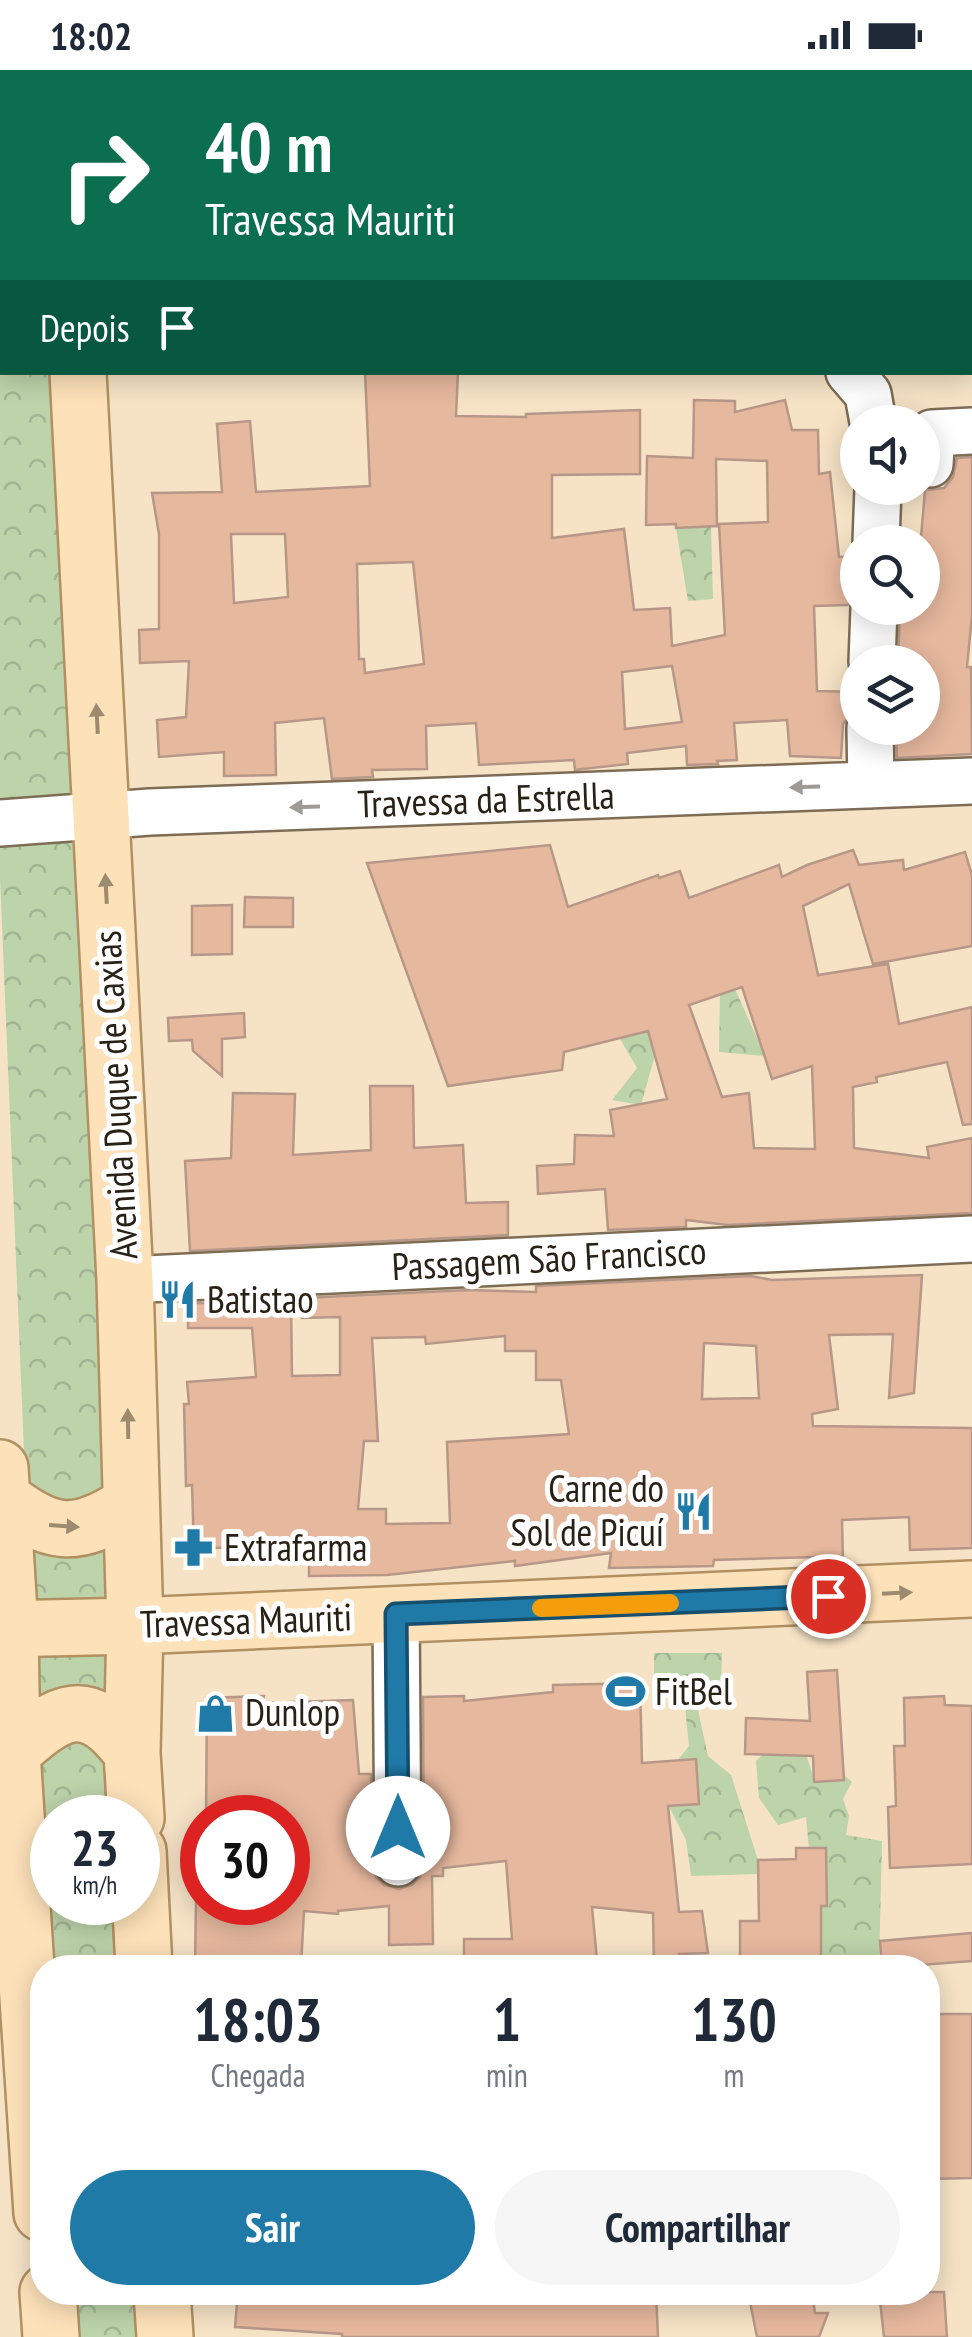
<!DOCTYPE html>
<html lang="pt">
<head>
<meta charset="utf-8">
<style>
  :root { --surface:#fff; --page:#f6f6f7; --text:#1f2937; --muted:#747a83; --accent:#207aa8 }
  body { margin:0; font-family:"PT Sans Narrow",sans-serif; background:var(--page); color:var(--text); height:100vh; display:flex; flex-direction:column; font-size:38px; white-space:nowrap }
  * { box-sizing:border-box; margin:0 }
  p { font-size:32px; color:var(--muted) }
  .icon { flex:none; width:55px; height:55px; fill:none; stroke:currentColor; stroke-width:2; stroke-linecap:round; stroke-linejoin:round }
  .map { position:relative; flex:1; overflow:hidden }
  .sheet { position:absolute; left:30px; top:1885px; width:910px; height:350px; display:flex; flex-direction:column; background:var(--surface); border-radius:40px; box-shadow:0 5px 25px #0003 }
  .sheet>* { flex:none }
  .guide { position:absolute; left:0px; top:0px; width:972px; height:305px; box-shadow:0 5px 25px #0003; background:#0b6e4f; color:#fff; overflow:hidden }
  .fabs { position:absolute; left:840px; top:335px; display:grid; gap:20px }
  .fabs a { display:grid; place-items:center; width:100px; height:100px; border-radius:50%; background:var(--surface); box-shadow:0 5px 25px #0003; font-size:50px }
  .speed { position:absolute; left:30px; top:1725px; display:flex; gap:20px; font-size:50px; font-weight:700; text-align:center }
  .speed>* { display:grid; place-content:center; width:130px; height:130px; border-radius:50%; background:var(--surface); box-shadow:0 5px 25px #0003; line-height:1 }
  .speed small { font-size:25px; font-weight:400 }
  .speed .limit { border:15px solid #d22; background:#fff; color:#111 }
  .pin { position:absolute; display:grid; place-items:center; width:85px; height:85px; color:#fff; margin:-42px; border:5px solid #fff; border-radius:50%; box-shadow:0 2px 10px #0007 }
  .me { position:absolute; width:110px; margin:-55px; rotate:0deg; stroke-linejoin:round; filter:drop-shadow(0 0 8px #0008) }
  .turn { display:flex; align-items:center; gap:35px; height:210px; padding:0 40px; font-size:45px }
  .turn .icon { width:130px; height:130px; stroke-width:2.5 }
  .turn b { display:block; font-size:70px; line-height:85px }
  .then { display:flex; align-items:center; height:95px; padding:0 40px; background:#0003; gap:20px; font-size:38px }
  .eta { display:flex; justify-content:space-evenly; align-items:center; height:170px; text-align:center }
  .eta b { font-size:60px; font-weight:700; line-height:70px }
  .action { display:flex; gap:20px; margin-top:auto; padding:20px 40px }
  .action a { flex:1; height:115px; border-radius:60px; background:var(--accent); color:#fff; font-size:40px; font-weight:700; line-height:115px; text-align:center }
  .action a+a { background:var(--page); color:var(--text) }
  .status { display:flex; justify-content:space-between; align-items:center; height:70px; padding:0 50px; background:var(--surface); direction:ltr }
  .status svg { height:28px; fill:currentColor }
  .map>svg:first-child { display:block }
  .forest { fill:url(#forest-crowns) }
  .building { fill:#e6b89e; stroke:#b79888; stroke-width:2.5; fill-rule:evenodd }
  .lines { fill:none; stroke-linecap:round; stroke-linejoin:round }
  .minor-casing { stroke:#7e6d54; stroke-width:50 }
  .major-casing { stroke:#b19162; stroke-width:60 }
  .minor { stroke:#fff; stroke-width:45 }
  .major { stroke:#fde1b9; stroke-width:55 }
  .oneway { fill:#9d8b70 }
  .oneway2 { fill:#9e9b96 }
  .route-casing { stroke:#154f6d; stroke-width:25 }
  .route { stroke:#207aa8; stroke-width:18 }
  .slow { stroke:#f59e0b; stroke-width:18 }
  .labels { text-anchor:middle; stroke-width:10; stroke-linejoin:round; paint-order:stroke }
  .street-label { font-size:38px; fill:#282116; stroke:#fff }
  .poi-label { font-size:38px; fill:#282116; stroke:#fff; text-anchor:start }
</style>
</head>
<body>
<div class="status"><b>18:02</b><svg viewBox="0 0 49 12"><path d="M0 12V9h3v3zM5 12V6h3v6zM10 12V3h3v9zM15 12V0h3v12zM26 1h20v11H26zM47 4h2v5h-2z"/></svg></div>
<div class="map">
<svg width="972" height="2267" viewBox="0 0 972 2267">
  <defs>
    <pattern id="forest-crowns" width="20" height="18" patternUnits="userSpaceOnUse" patternTransform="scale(2.5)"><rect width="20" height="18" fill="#bdd3aa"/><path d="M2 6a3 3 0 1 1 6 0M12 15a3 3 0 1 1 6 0" fill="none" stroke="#a2b592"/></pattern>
  </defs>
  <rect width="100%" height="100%" fill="#f6e3c6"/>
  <path class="forest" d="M 0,0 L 55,0 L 2,2 L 2,302 L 68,303 L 123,1747 L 52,1748 L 52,1832 L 127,1833 L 130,1897 L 50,1897 L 32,1573 L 0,807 Z
    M 711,457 L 713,529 L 688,531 L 676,458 Z
    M 735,919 L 765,986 L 719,982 L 720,925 Z
    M 641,940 L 655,985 L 641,1035 L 612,1030 L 637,998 L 612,955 Z
    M 654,1583 L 722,1583 L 721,1621 L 695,1626 L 708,1686 L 731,1705 L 758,1790 L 758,1804 L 691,1806 L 686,1770 L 658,1715 L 689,1676 L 682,1608 L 654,1612 Z
    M 806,1684 L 815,1712 L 844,1705 L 852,1712 L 843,1729 L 849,1746 L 846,1765 L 882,1771 L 879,1897 L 820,1897 L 806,1747 L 778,1755 L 759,1728 L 756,1691 L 762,1685 Z
    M 68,2223 L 145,2223 L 147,2267 L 70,2267 Z"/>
  <path class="building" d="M 365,302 L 458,302 L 456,346 L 526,347 L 526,344 L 640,340 L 640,404 L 552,405 L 552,468 L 624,459 L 634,540 L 670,538 L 672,576 L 725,565 L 719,454 L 768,452 L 767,391 L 716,389 L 717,456 L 676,458 L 676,454 L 646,455 L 647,386 L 693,388 L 694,330 L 735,331 L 735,342 L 785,330 L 792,360 L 818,360 L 819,404 L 830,402 L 839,487 L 853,486 L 854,522 L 848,535 L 814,536 L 817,621 L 858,622 L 858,635 L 843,654 L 841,688 L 790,686 L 787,650 L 734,653 L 737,690 L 717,691 L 718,694 L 687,695 L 686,676 L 627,683 L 628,694 L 583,699 L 575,700 L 574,690 L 479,695 L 476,653 L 426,656 L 427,699 L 372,700 L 373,707 L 332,709 L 324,648 L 275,653 L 276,705 L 224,706 L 224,682 L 159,687 L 157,650 L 186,647 L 189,591 L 140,593 L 139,560 L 159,559 L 159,464 L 152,423 L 222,422 L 217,354 L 250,351 L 256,422 L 370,416 ZM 231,464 L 285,464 L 288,527 L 234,533 ZM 413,492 L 424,594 L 365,603 L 364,589 L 359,589 L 357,494 ZM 672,596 L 682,652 L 625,659 L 622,602 Z
    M 972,387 L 972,545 L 967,597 L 971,597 L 972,684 L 897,688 L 896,658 L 922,658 L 922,592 L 898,592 L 900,538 L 922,538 L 921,467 L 925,420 L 944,418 L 953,407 L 957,388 Z
    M 550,775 L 568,837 L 658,805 L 659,808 L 680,801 L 689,828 L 779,795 L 782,807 L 807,795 L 853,780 L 859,795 L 903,790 L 904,800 L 965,782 L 972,805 L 972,876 L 873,894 L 849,814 L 803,836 L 818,905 L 888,894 L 899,954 L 972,937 L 972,1054 L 963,1055 L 947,992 L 876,1007 L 877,1012 L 853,1017 L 854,1078 L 929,1088 L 927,1077 L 972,1068 L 972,1143 L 727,1155 L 686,1150 L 686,1157 L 608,1160 L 605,1119 L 538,1124 L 537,1096 L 574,1094 L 575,1065 L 614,1066 L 610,1040 L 667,1029 L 648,961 L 564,982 L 562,1000 L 448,1016 L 367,793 ZM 742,917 L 772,1009 L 812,996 L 815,1079 L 754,1078 L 749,1023 L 722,1027 L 689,935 Z
    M 245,827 L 293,828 L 293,857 L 244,857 Z
    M 232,835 L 232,884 L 192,885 L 192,836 Z
    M 244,943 L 245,967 L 222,969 L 222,1006 L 193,981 L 192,970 L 169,971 L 168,948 Z
    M 370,1016 L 413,1016 L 414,1078 L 463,1075 L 466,1133 L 508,1132 L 508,1165 L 190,1181 L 185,1091 L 231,1088 L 233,1023 L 295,1024 L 293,1085 L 371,1080 Z
    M 922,1205 L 914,1323 L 889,1328 L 893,1264 L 829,1265 L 838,1339 L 812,1344 L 813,1356 L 972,1358 L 972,1478 L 910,1480 L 909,1447 L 842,1450 L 843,1491 L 816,1492 L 816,1487 L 714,1490 L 713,1496 L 609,1498 L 611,1483 L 515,1496 L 515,1491 L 387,1505 L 309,1506 L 309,1488 L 229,1490 L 228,1477 L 194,1480 L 192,1415 L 186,1416 L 184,1334 L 189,1334 L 187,1312 L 256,1307 L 252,1258 L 188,1258 L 188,1233 L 291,1233 L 292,1306 L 340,1305 L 340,1247 L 302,1248 L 302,1228 L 469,1220 L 536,1222 L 536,1216 L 751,1206 L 772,1210 ZM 505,1266 L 505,1281 L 536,1281 L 536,1310 L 561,1310 L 569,1364 L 447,1372 L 450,1453 L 386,1454 L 386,1439 L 358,1439 L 364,1371 L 378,1371 L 372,1268 L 425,1267 L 426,1274 ZM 704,1273 L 756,1276 L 759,1328 L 702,1329 Z
    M 837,1600 L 844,1710 L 814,1712 L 813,1686 L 745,1684 L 746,1648 L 810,1651 L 807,1602 Z
    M 640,1613 L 642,1693 L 696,1689 L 699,1734 L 668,1736 L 679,1842 L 702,1841 L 708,1883 L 679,1884 L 679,1898 L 654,1898 L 653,1843 L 592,1837 L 597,1890 L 516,1898 L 464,1896 L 464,1869 L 512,1869 L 506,1791 L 443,1798 L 443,1806 L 432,1806 L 433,1874 L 389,1875 L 389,1836 L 338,1841 L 338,1844 L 304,1841 L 301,1897 L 241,1894 L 241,1898 L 195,1898 L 196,1832 L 288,1832 L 288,1748 L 206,1748 L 207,1628 L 264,1626 L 262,1633 L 353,1630 L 359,1704 L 371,1704 L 372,1794 L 376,1807 L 384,1815 L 399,1819 L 412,1815 L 420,1807 L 424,1793 L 423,1627 L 464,1626 L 464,1631 L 553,1622 L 553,1615 Z
    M 944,1626 L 945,1635 L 972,1636 L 972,1794 L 890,1798 L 888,1737 L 896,1736 L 894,1676 L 905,1676 L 904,1628 Z
    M 796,1778 L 826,1778 L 827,1836 L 821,1836 L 821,1898 L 740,1898 L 740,1851 L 759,1851 L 758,1790 L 796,1789 Z
    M 972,1863 L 972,1891 L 882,1898 L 880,1871 Z
    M 928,1944 L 972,1944 L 972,2108 L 928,2109 Z
    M 238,2222 L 656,2222 L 658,2267 L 342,2267 L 342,2264 L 235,2257 Z
    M 748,2222 L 812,2222 L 815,2243 L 828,2243 L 819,2267 L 757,2267 Z
    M 879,2222 L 944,2222 L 947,2267 L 884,2267 Z"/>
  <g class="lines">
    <defs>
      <path id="minor" d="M 849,302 L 868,324 L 873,352
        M 922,394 L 930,394 L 932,363 L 972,361
        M 876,472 L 878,418
        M 872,592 L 874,538
        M 870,658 L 871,715
        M 0,753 L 150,742 L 972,711
        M 125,1210 L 972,1169
        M 396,1544 L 398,1793"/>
      <path id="major" d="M 70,0 L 71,2
        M 0,250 L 2,249
        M 78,302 L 125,1210 L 135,1556 L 132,1683 L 136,1748
        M 0,1398 L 10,1558 L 12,1683 L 42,2143
        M 1,1427 C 50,1466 76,1470 130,1434
        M 0,1559 L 135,1556 L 972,1519
        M 12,1683 C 59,1639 88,1623 132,1683
        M 138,1781 L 144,1898
        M 48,2222 L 51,2267
        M 162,2222 L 165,2267"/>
    </defs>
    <use href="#minor" class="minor-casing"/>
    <use href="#major" class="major-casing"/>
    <use href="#minor" class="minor"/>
    <use href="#major" class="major"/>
  </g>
  <defs><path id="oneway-solid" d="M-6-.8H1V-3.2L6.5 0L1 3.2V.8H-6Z" transform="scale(2.5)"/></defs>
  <g class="oneway">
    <use href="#oneway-solid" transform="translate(97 649) rotate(-93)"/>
    <use href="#oneway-solid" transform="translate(106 819) rotate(-93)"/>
    <use href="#oneway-solid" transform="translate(128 1354) rotate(-91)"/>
    <use href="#oneway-solid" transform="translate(64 1456) rotate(4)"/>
    <use href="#oneway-solid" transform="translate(897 1523) rotate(-3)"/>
  </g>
  <g class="oneway2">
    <use href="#oneway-solid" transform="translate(805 717) rotate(178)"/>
    <use href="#oneway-solid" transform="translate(305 737) rotate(178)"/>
  </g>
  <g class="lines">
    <defs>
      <path id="route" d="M 398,1758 L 396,1544 L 828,1526"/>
    </defs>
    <use href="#route" class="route-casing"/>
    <use href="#route" class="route"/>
    <path class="slow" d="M 541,1538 L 670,1533"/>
  </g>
  <defs>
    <symbol id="restaurant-bare" viewBox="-9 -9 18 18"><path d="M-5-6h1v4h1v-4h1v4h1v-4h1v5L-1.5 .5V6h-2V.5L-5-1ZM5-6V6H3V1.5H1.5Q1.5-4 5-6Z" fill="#207aa8" stroke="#fff" stroke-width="2.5" paint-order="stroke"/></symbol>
    <symbol id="pharmacy-bare" viewBox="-9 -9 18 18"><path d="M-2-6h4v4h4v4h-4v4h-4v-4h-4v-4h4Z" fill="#207aa8" stroke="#fff" stroke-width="2.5" paint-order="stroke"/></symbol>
    <symbol id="stadium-bare" viewBox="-9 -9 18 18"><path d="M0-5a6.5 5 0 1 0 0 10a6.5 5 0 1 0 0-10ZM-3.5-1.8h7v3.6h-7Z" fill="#207aa8" stroke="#fff" stroke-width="2.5" paint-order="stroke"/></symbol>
    <symbol id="shop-bare" viewBox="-9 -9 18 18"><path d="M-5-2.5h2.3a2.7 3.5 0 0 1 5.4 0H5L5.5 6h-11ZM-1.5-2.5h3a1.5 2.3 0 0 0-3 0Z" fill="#207aa8" stroke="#fff" stroke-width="2.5" paint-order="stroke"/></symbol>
  </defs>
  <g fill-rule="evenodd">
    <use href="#restaurant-bare" x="150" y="1202" width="55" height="55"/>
    <use href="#restaurant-bare" x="666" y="1414" width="55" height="55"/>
    <use href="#pharmacy-bare" x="166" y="1450" width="55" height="55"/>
    <use href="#stadium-bare" x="598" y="1594" width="55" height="55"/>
    <use href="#shop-bare" x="188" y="1616" width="55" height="55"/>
  </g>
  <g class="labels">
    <g class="street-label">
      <text transform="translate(486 730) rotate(-2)" y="13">Travessa da Estrella</text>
      <text transform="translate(116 1025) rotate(-93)" y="13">Avenida Duque de Caxias</text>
      <text transform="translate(549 1189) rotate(-3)" y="13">Passagem São Francisco</text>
      <text transform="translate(246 1551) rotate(-2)" y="13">Travessa Mauriti</text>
    </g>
    <g class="poi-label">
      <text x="207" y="1243">Batistao</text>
      <text x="664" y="1432" text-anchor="end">Carne do<tspan x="664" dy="44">Sol de Picuí</tspan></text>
      <text x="224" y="1491">Extrafarma</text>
      <text x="655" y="1635">FitBel</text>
      <text x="245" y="1656">Dunlop</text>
    </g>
  </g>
</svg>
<div class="fabs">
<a><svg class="icon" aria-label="sound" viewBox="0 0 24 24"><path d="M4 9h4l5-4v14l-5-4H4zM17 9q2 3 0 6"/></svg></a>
<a><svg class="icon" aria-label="search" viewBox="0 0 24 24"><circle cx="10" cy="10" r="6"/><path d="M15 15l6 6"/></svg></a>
<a><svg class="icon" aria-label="layers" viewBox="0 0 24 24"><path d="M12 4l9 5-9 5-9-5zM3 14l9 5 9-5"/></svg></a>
</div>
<div class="speed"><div>23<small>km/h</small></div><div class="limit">30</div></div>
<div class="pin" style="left:828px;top:1526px;background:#d93025"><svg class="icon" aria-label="arrive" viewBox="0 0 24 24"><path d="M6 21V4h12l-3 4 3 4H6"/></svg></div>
<svg class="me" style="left:398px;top:1758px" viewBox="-20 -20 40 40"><circle r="19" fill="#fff"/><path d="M0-13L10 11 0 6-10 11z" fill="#207aa8"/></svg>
<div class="guide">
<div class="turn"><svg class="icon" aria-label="right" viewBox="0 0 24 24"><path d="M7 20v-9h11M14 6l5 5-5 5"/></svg><div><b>40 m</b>Travessa Mauriti</div></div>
<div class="then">Depois<svg class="icon" aria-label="arrive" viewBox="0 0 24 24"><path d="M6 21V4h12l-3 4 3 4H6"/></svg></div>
</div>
<section class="sheet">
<div class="eta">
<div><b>18:03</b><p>Chegada</p></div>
<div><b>1</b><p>min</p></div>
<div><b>130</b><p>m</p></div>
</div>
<div class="action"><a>Sair</a><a>Compartilhar</a></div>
</section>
</div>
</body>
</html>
